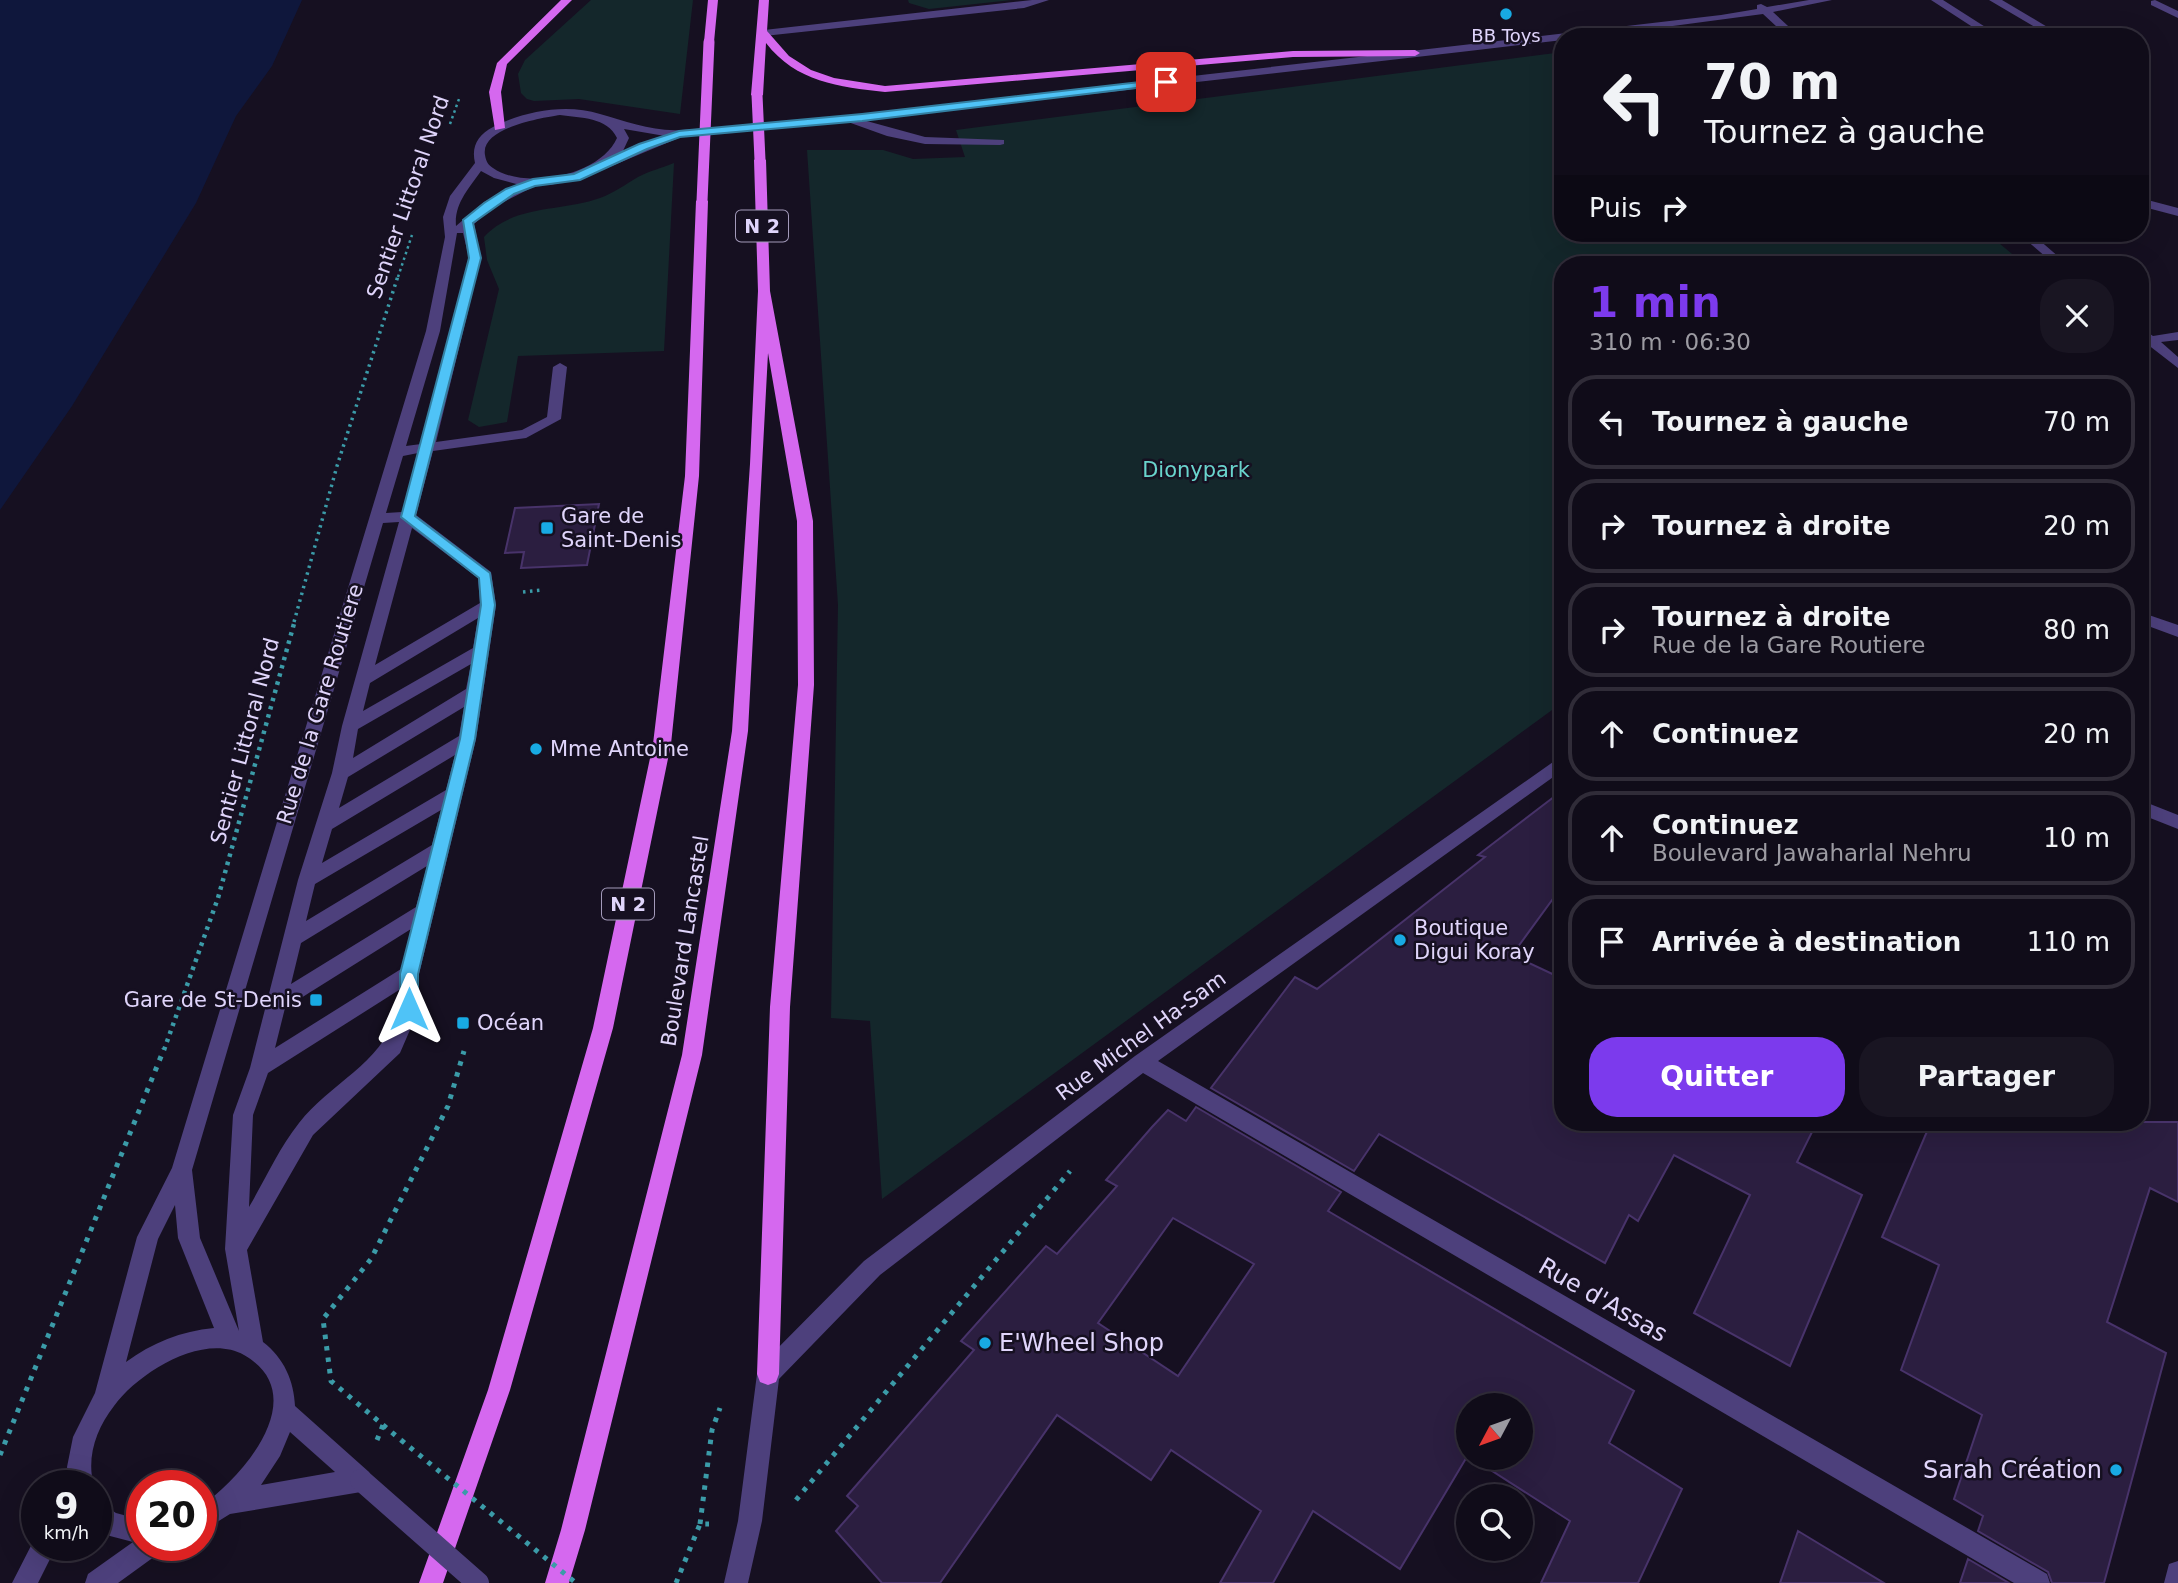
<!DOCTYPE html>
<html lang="fr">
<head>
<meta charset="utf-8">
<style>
  :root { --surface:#100c19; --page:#191522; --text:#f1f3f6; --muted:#9c9ba2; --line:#302c38; --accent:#7c3aed }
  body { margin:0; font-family:"DejaVu Sans",sans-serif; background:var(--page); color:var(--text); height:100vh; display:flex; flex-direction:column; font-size:26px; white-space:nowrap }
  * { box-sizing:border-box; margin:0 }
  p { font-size:23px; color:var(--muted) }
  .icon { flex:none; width:38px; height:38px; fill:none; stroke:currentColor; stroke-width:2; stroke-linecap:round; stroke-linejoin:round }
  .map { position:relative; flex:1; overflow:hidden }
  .drawer { position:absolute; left:1554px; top:256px; width:595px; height:875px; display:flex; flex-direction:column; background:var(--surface); border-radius:28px; box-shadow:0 7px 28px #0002,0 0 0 2px var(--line) }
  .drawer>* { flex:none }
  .guide { position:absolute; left:1554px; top:28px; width:595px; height:214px; border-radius:28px; box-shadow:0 7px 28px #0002,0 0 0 2px var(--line); background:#100c19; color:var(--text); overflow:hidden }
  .needle { width:46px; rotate:229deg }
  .tools { position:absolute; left:1456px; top:1393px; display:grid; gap:14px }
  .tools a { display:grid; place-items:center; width:77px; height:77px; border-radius:50%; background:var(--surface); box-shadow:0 7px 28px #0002,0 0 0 2px var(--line); font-size:35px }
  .speed { position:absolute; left:21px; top:1470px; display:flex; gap:14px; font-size:35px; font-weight:700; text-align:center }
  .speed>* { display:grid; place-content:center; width:91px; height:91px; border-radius:50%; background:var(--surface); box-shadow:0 7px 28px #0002,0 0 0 2px var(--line); line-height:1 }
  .speed small { font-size:18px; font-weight:400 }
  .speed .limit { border:10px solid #d22; background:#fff; color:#111 }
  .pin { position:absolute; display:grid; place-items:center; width:60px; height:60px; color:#fff; margin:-30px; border-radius:14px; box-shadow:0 4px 10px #0006 }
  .me { position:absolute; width:77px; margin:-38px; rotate:0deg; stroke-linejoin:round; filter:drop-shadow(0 0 5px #0008) }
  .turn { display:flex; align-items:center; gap:24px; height:147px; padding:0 35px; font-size:32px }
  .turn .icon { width:91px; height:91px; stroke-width:2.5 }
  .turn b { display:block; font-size:49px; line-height:60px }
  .then { display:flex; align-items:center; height:66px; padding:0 35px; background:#0003; gap:14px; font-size:26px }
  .round { display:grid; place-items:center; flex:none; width:74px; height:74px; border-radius:28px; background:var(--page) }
  .overview { display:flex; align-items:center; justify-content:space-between; height:119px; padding:0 35px }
  h1 { font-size:42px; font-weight:800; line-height:52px; color:var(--accent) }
  .cta { display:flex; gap:14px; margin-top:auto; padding:14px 35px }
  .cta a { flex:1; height:80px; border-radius:28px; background:var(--accent); color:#fff; font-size:28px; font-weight:800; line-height:80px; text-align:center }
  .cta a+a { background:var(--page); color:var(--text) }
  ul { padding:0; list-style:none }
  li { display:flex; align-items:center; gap:21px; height:94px; margin:0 14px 10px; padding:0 21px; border:4px solid var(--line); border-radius:28px }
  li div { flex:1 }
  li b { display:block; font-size:26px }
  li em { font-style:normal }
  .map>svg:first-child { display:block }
  .green { fill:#14272b }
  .water { fill:#0f173c }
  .building { fill:#2b1e40; stroke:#48336a; stroke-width:2; fill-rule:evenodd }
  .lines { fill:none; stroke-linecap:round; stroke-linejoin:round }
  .path-far3 { stroke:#3b9ba8; stroke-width:2.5; stroke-dasharray:2.5 3.5; stroke-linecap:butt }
  .path-far2 { stroke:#3b9ba8; stroke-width:3.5; stroke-dasharray:2.5 4.5; stroke-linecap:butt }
  .path-far1 { stroke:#3b9ba8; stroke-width:4.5; stroke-dasharray:3.5 5; stroke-linecap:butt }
  .path { stroke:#3b9ba8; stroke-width:5; stroke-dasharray:4.5 7; stroke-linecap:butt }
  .minor { fill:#4d407c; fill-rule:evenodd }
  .major { fill:#d568ef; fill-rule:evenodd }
  .path-bridge { stroke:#3b9ba8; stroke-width:5; stroke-dasharray:4.5 7; stroke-linecap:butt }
  .minor-bridge { stroke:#4d407c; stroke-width:22 }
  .major-bridge { stroke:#d568ef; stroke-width:11 }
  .route { fill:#4fc3f7; stroke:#337fa1; stroke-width:2 }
  .poi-dot { fill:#18aae3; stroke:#161021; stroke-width:2.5 }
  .labels { text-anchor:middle; stroke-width:5; stroke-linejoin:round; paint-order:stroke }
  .far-poi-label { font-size:18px; fill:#e0d5fb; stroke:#161021 }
  .shield { fill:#161021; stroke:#a39aba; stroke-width:2 }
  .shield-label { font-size:19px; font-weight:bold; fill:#e0d5fb }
  .street-label { font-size:21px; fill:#e0d5fb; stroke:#161021 }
  .park-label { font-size:21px; fill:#69d3cc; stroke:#161021 }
  .poi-label { font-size:21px; fill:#e0d5fb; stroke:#161021; text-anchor:start }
  .near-street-label { font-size:24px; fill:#e0d5fb; stroke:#161021 }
  .near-poi-label { font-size:24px; fill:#e0d5fb; stroke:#161021; text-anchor:start }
</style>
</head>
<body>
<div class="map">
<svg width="2178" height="1583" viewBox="0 0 2178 1583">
  <rect width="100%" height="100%" fill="#161021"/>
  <path class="green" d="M 591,0 L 693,0 L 680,114 L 579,99 L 534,101 L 527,99 L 521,93 L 518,74 L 525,60 Z
    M 908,0 L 1012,0 L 929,9 L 909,3 Z
    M 1563,52 L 1563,233 L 1987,233 L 2024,264 L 1563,264 L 1563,702 L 882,1199 L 870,1021 L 831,1018 L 838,605 L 807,150 L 883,150 L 913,159 L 965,157 L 956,130 Z
    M 674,163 L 664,351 L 518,356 L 507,422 L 479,427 L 468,420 L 499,289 L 487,260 L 484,237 C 514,204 562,212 600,198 C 614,193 626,184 638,177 C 649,171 662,168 674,163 Z"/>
  <path class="water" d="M 0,0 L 302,0 L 272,66 L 236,116 L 196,203 L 72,406 L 0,510 Z"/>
  <path class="building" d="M 599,504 L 587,565 L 521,568 L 524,552 L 505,553 L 515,508 Z
    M 1563,790 L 1563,885 L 1512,955 L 1563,979 L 1563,1122 L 1817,1122 L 1797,1162 L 1862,1195 L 1790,1366 L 1694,1313 L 1750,1195 L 1674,1155 L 1638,1221 L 1629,1215 L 1605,1263 L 1379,1134 L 1354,1171 L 1211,1088 L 1295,977 L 1317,989 L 1485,857 L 1478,855 Z
    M 1196,1107 L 1341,1192 L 1328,1211 L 1634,1391 L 1609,1443 L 1682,1489 L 1638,1583 L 1541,1583 L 1570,1521 L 1472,1458 L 1521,1458 L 1521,1405 L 1468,1405 L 1468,1455 L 1400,1569 L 1313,1511 L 1273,1583 L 1220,1583 L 1261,1511 L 1171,1450 L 1151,1480 L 1057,1415 L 940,1583 L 882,1583 L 836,1531 L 858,1506 L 847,1496 L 974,1350 L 961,1341 L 1046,1246 L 1057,1254 L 1117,1186 L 1106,1180 L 1152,1127 L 1168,1110 L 1186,1121 ZM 1173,1218 L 1254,1264 L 1178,1376 L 1098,1323 Z
    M 1931,1122 L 2178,1122 L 2178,1202 L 2150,1188 L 2107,1322 L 2166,1353 L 2104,1583 L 2052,1583 L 2048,1572 L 1978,1531 L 1983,1516 L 1954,1499 L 1982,1415 L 1901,1370 L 1939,1265 L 1882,1237 Z
    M 1798,1531 L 1884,1583 L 1780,1583 Z
    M 1968,1559 L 2009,1583 L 1960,1583 Z"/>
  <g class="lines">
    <path class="path-far3" d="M 450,124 L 459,99
      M 398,277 L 412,235"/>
    <path class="path-far2" d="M 523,592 L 543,590
      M 294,622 L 337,466 L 398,276"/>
    <path class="path-far1" d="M 164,1050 L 218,898 L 295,620"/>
    <path class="path" d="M 383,1425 L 401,1440
      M 377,1440 L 383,1425 L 331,1381 L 323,1319 L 371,1259 L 448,1106 L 464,1051
      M 0,1455 L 164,1049
      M 796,1500 L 1070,1171
      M 700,1524 L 712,1430 L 720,1408
      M 676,1583 L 700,1524 L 709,1524"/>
    <path class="minor" d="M 1032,0 L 1049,0 L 1024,8 L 764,36 L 759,33 L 764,30 Z
      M 1809,0 L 1832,0 L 1773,12 L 1800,37 L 1788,37 L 1763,14 L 1590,37 L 1563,37 L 1563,40 L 1469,51 L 863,120 L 925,137 L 1004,140 L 1004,144 L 1000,145 L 925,144 L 887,136 L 848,122 L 681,137 L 583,178 L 550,185 L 537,185 L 492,208 L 474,224 L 481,258 L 436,442 L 522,430 L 547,417 L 553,367 L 560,363 L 567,367 L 561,419 L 526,438 L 433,451 L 416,515 L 491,572 L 496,605 L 476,739 L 419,974 L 419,1009 L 400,1053 L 313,1135 L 247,1250 L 263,1342 C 284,1358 294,1381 295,1406 L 369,1472 L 373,1480 L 369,1488 L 361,1492 L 230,1514 L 201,1532 L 201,1506 C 243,1477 314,1395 244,1355 C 203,1332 138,1373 114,1406 C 96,1429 86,1458 94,1486 L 70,1486 L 67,1467 L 73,1437 L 95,1393 L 137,1237 L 172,1168 L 426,331 L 445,237 L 443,217 L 450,196 L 475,163 C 471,146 478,135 493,127 C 524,111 566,103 600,114 C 625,121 654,132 681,130 C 817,122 951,103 1086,88 C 1298,64 1509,40 1721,15 L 1757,9 L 1757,5 L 1761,4 L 1767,7 ZM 560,115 C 581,118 607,117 617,138 C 601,175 526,191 493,168 C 488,165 486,161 485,155 C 480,128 541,118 560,115 ZM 624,129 L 665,136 L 622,153 L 629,138 ZM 481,171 L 494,178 L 520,185 L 484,202 L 456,226 C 454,204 469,188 481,171 ZM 457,233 L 463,233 L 469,258 L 421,444 L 406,446 L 440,331 ZM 418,453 L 402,512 L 386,513 L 403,456 ZM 399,522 L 342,726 L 332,773 L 298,880 L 250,1068 L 233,1115 L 225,1249 L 239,1331 L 200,1238 L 192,1170 L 383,523 ZM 412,528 L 478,578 L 480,603 L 375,665 ZM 478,618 L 473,648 L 363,711 L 370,683 ZM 471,664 L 466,689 L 353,758 L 358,729 ZM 464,707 L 459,736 L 339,808 L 348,777 ZM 455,755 L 446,790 L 322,863 L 332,829 ZM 441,810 L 432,845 L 306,921 L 315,884 ZM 427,866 L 416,907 L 291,984 L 301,943 ZM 411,929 L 401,969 L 275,1048 L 285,1008 ZM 399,990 C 399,1057 335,1077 299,1123 C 279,1148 265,1180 249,1207 L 253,1115 L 268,1073 ZM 175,1205 L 178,1238 L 214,1328 C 181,1331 152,1343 126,1362 L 158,1239 ZM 290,1432 L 335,1472 L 261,1485 L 280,1456 Z
      M 1931,0 L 1943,0 L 2001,37 L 1988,37 Z
      M 1989,0 L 2002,0 L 2049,28 L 2040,30 Z
      M 2155,0 L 2178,11 L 2178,18 L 2151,5 L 2151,1 Z
      M 2140,198 L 2178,208 L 2178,216 L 2140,206 Z
      M 2018,233 L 2031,233 L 2067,264 L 2054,264 Z
      M 2140,327 L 2153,336 L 2178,332 L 2178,340 L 2161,342 L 2178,357 L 2178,368 L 2147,344 L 2140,344 Z
      M 2140,612 L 2178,625 L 2178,637 L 2140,623 Z
      M 1563,755 L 1563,770 L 1158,1061 L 2047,1574 L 2050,1583 L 2014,1583 L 1143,1073 L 880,1275 L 779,1379 L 762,1521 L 748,1583 L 724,1583 L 738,1521 L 757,1374 L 760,1366 L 864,1261 L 1135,1056 Z
      M 2140,800 L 2178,815 L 2178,829 L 2140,814 Z
      M 96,1500 L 116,1513 L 142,1520 L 142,1545 L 161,1545 L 158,1554 L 118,1583 L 85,1583 L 88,1574 L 133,1542 L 110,1536 L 96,1528 Z
      M 36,1536 L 37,1545 L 57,1545 L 38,1583 L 12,1583 Z
      M 2178,1561 L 2178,1583 L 2164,1583 L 2169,1564 Z"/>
    <path class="major" d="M 561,0 L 572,0 L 507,64 L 501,92 L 505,128 L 495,130 L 489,92 L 497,63 Z
      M 708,0 L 718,0 L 714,42 L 709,45 L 704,42 Z
      M 759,0 L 769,0 L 767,31 L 789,56 L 811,70 L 834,78 L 885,86 L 1293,51 L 1415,50 L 1420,53 L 1415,56 L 1293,57 L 885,92 C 839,87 796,82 766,43 L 763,95 L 757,98 L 751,95 Z
      M 760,156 L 766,160 L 770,291 L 813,521 L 814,685 L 790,1007 L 779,1374 L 776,1382 L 768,1385 L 760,1382 L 757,1374 L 770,1007 L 798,685 L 797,521 L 768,353 L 748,731 L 702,1055 L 585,1530 L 569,1583 L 545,1583 L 561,1530 L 682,1055 L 732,731 L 750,464 L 758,291 L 754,160 Z
      M 702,197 L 708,201 L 699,476 L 671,744 L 613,1028 L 510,1390 L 443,1583 L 419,1583 L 488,1390 L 593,1028 L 653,744 L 685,476 L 696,201 Z"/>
    <path class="path-bridge" d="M 401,1440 L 576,1583"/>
    <path class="minor-bridge" d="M 361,1480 L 478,1583"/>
    <path class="major-bridge" d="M 757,95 L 760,160
      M 702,201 L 709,42"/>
  </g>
  <path class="route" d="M 1166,79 L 1171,82 L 1169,84 L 862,121 L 680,137 L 647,149 L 580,180 L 535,186 L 514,194 L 473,223 L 481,258 L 415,516 L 490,573 L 495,605 L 475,739 L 418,974 L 418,1009 L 415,1015 L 409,1017 L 403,1015 L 400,1009 L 400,974 L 460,739 L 481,605 L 479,578 L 401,517 L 469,258 L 463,220 L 484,203 L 506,189 L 533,179 L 574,174 L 639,144 L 679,131 L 862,114 Z"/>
  <g class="poi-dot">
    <circle cx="1506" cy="14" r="7"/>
    <rect x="540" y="521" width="14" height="14" rx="3.5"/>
    <circle cx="536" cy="749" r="7"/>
    <circle cx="1400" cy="940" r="7"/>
    <rect x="309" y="993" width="14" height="14" rx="3.5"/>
    <rect x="456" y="1016" width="14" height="14" rx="3.5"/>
    <circle cx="985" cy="1343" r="7"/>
    <circle cx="2116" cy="1470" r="7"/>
  </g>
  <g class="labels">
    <g class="far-poi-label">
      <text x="1506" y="42">BB Toys</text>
    </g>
    <g class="shield">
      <rect x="736" y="210.5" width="52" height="31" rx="5"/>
      <rect x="602" y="888.5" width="52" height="31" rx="5"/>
    </g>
    <g class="shield-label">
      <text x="762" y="233">N 2</text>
      <text x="628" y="911">N 2</text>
    </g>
    <g class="street-label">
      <text transform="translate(408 197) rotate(-71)" y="7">Sentier Littoral Nord</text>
      <text transform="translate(320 704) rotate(-73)" y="7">Rue de la Gare Routiere</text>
      <text transform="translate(245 741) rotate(-75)" y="7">Sentier Littoral Nord</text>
      <text transform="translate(685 941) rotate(-81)" y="7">Boulevard Lancastel</text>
      <text transform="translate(1141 1036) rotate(-36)" y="7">Rue Michel Ha-Sam</text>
    </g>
    <g class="park-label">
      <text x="1196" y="477">Dionypark</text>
    </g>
    <g class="poi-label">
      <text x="561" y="523">Gare de<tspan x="561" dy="24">Saint-Denis</tspan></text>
      <text x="550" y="756">Mme Antoine</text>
      <text x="1414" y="935">Boutique<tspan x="1414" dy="24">Digui Koray</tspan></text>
      <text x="302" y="1007" text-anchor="end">Gare de St-Denis</text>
      <text x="477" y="1030">Océan</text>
    </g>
    <g class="near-street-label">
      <text transform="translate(1603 1300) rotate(30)" y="8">Rue d'Assas</text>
    </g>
    <g class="near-poi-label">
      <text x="999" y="1351">E'Wheel Shop</text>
      <text x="2102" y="1478" text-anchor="end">Sarah Création</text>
    </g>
  </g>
</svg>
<div class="tools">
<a><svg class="needle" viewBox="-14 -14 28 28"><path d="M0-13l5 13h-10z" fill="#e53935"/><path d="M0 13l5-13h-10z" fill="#9c9ba2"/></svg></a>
<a><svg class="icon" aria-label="search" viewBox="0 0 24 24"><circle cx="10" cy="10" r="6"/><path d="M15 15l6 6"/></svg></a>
</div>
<div class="speed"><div>9<small>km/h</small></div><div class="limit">20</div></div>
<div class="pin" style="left:1166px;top:82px;background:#d93025"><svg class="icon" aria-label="arrive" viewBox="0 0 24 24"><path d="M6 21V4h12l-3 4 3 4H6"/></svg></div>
<svg class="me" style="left:409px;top:1009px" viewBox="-20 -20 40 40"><path d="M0-17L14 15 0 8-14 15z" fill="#4fc3f7" stroke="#fff" stroke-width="4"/></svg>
<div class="guide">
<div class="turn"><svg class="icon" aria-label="left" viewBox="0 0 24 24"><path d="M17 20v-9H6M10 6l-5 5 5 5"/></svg><div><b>70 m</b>Tournez à gauche</div></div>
<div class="then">Puis<svg class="icon" aria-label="right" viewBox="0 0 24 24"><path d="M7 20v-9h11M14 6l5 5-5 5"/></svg></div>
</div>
<section class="drawer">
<div class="overview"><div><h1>1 min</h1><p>310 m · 06:30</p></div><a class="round"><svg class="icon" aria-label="close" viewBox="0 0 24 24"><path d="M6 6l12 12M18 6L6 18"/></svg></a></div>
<ul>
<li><svg class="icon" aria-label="left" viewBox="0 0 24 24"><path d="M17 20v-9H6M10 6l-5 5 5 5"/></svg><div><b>Tournez à gauche</b></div><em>70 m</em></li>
<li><svg class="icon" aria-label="right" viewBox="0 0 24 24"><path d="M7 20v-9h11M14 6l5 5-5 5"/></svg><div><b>Tournez à droite</b></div><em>20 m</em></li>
<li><svg class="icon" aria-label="right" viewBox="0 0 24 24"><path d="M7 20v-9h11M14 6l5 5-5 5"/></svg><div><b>Tournez à droite</b><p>Rue de la Gare Routiere</p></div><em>80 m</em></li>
<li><svg class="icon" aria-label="ahead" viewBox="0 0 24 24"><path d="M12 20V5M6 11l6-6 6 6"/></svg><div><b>Continuez</b></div><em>20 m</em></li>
<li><svg class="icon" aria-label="ahead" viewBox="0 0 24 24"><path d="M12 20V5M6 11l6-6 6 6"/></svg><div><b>Continuez</b><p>Boulevard Jawaharlal Nehru</p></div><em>10 m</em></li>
<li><svg class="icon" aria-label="arrive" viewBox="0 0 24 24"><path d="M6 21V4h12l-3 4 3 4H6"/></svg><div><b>Arrivée à destination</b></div><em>110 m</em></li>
</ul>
<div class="cta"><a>Quitter</a><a>Partager</a></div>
</section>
</div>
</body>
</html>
